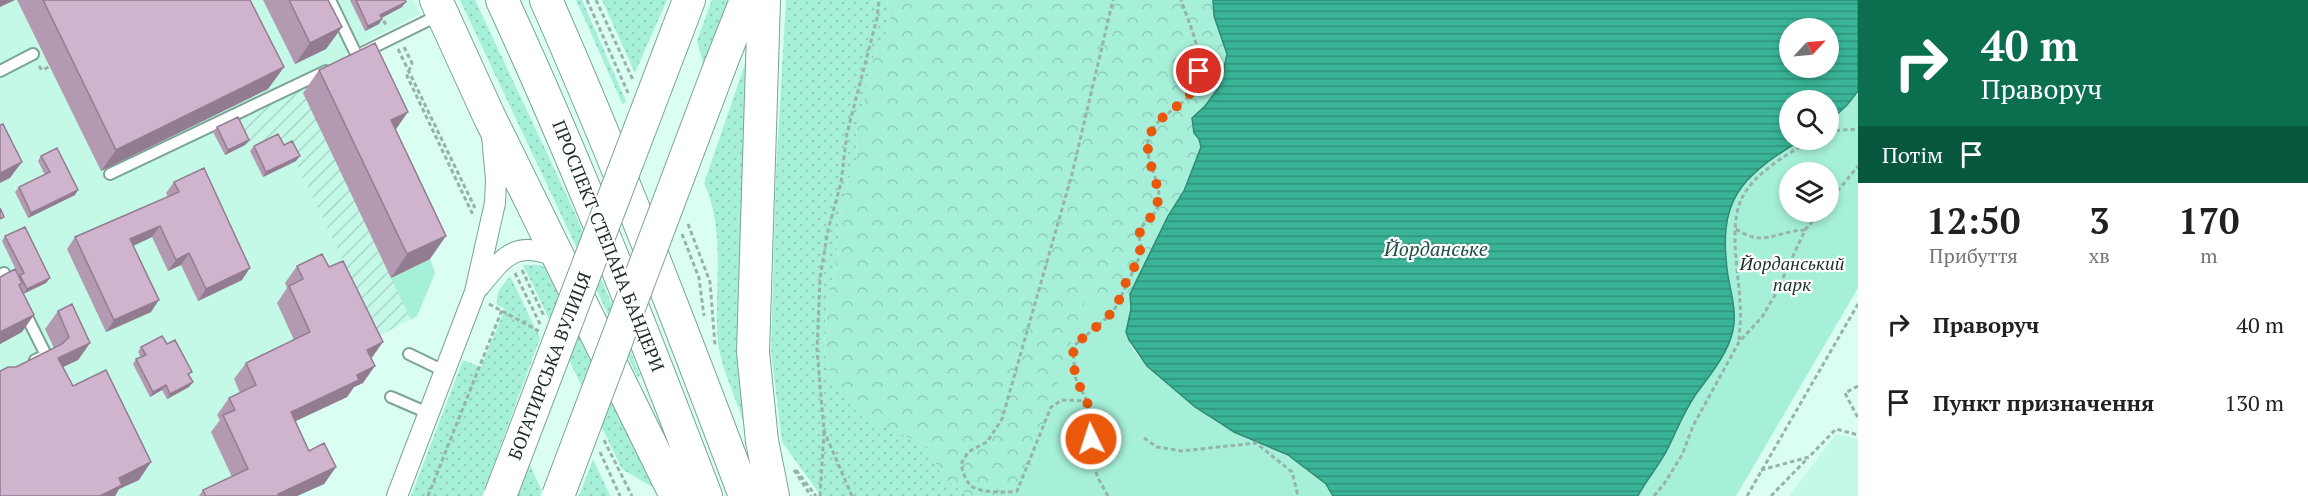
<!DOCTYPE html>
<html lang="uk">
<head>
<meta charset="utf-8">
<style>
  :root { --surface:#fff; --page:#f6f6f6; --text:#202124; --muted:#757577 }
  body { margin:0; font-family:"PT Serif",serif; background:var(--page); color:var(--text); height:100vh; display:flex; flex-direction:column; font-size:22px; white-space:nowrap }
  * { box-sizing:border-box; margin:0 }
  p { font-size:20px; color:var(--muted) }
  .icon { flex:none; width:33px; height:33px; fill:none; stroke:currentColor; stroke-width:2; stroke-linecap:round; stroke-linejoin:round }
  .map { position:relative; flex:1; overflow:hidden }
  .details { display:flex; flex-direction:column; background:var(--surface); width:450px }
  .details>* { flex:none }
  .guide { background:#0b6e4f; color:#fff; overflow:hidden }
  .needle { width:39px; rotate:64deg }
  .fabs { position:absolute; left:1779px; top:18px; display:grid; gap:12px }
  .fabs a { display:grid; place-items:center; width:60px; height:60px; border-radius:50%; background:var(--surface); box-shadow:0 3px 9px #0003; font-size:30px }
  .pin { position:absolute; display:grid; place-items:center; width:51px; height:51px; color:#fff; margin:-26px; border:3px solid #fff; border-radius:50%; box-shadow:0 2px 6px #0007 }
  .me { position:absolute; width:66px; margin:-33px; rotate:356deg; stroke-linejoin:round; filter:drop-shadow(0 0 4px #0008) }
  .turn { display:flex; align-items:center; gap:21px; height:126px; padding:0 24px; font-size:27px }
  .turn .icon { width:78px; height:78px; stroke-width:2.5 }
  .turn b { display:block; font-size:42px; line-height:51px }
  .then { display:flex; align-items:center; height:57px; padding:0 24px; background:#0003; gap:12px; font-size:22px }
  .eta { display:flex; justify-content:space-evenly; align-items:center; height:102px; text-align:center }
  .eta b { font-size:36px; font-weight:800; line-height:42px }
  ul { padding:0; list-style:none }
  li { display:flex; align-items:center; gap:18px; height:78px; padding:0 24px }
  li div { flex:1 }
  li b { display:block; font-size:22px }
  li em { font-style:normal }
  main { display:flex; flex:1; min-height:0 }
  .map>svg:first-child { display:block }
  .built { fill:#c4f9e8 }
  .industrial { fill:url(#industrial-furrows) }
  .grass { fill:url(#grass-dots) }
  .forest { fill:url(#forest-crowns) }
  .green { fill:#a6f0d9; fill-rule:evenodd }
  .water { fill:url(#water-rules); stroke:#308b74; stroke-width:1.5; fill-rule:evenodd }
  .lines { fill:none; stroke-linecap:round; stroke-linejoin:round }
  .lane-casing { stroke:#7aa496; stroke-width:14 }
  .street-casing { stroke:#7aa496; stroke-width:22 }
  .primary-casing { stroke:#7aa496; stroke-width:34 }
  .path { stroke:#96b3a9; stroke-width:3; stroke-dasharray:4.5 3; stroke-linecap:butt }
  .lane { stroke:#fff; stroke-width:10 }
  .street { stroke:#fff; stroke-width:20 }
  .primary { stroke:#fff; stroke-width:32 }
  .primary-bridge-casing { stroke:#7aa496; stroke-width:34; stroke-linecap:butt }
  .primary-bridge { stroke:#fff; stroke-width:32 }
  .wall { fill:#b39ab0 }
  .shaded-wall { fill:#927d90 }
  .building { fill:#d0b3cd; stroke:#927d90; stroke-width:1.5 }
  .route { stroke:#ea580c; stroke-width:10; stroke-dasharray:0 18 }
  .labels { text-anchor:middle; stroke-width:4.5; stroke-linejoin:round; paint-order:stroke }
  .street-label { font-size:18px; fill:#1a2b25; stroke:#fff }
  .park-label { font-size:18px; font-style:italic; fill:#1b2f29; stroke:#fff }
  .water-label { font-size:20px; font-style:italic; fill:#215245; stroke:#fff }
</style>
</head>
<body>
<main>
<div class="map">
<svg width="1858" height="496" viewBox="0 0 1858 496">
  <defs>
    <pattern id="industrial-furrows" width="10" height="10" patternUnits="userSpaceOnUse" patternTransform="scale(1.5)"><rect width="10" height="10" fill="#c4f9e8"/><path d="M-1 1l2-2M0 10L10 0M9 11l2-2" fill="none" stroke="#a8d6c7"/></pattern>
    <pattern id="grass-dots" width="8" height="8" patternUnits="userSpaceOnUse" patternTransform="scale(1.5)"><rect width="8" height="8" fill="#a6f0d9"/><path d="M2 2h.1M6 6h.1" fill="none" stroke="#8eceba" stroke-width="1.8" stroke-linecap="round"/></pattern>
    <pattern id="forest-crowns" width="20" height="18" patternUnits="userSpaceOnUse" patternTransform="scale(1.5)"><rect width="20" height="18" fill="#a6f0d9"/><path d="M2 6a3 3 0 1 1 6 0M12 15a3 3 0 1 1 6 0" fill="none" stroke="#8eceba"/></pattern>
    <pattern id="water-rules" width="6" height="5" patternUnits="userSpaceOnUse" patternTransform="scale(1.5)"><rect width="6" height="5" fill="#3ab496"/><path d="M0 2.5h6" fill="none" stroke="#30937a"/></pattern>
  </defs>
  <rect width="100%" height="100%" fill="#dbfef2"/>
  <path class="built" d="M 0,0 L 413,0 L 420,14 L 345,52 L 353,69 L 303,93 L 301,89 L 296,161 L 379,336 L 364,344 L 363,383 L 345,391 L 347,397 L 279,429 L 313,460 L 324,484 L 297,496 L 0,496 Z
    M 1836,434 L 1858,439 L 1858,496 L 1789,496 Z"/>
  <path class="industrial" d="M 301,88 L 430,259 L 435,273 L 417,316 L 379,336 L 296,162 L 263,177 L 235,120 Z"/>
  <path class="grass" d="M 460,0 L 475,0 L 575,213 L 640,375 L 638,378 Z
    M 576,0 L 582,0 L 626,101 L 623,105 Z
    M 602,0 L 667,0 L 635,73 Z
    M 712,0 L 737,0 L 707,77 L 697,41 Z
    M 786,0 L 887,0 L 891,24 L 875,51 L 856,135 L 857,159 L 848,181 L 839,219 L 837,260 L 827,298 L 824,348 L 831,380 L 897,432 L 926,445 L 943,477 L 968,496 L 821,496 L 782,442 L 771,351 L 776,173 Z
    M 756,32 L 751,427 L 744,423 C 737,401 720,364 718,343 C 713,291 727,232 704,183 Z
    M 523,265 L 539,265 L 552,270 L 664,494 L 622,469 Z
    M 510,276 L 540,338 L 482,496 L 411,496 L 463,360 L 481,367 L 505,309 L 497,305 C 495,292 503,285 510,276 Z
    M 593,459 L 610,496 L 611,496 L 579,496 Z
    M 528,461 L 542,491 L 540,496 L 516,496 Z"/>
  <path class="forest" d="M 887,0 L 1213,0 L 1214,16 L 1227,54 L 1220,86 L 1205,106 L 1192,118 L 1194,133 L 1199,139 L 1201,147 L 1184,191 L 1168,216 L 1130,294 L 1128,496 L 968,496 L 943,477 L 926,445 L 860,416 L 831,380 L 824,348 L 827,298 L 837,260 L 839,219 L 848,181 L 857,159 L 856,135 L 875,51 L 891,24 Z"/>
  <path class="green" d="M 1858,91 L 1858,288 L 1736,496 L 1638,496 L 1667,451 L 1693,399 L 1719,362 L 1733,330 L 1734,313 L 1724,248 L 1726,220 L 1740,187 L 1772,157 L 1801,140 L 1828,140 L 1829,122 L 1847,105 ZM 1790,172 L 1828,172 L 1828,212 L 1790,212 Z
    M 430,259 L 435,273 L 417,316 L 411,320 L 391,278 Z
    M 1087,294 L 1131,309 C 1129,316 1126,324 1126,331 C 1127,353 1158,374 1172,386 C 1188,399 1202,413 1219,424 C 1257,448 1309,454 1333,496 L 1021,496 Z"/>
  <path class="water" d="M 1213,0 L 1858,0 L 1858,91 L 1847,105 L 1829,122 L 1828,100 L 1790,100 L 1790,140 L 1801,140 C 1739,178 1717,200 1728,276 C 1731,293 1737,313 1733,330 C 1728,355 1708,377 1694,397 C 1683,414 1676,432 1667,450 C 1659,466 1646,480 1638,496 L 1333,496 L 1326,484 L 1288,455 L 1234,432 L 1195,407 L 1147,366 L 1129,340 L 1126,332 L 1131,309 L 1130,294 L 1168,216 L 1184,191 L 1201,147 L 1199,139 L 1194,133 L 1192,118 L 1205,106 L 1220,86 L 1227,54 L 1214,16 ZM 1790,28 L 1828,28 L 1828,68 L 1790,68 Z"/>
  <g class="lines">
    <defs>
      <path id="lane" d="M 330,0 L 357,56
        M 364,52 L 439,15
        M 0,71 L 33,54
        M 110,174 L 326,71
        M 0,275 L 4,273 L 12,287
        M 23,309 L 46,355 L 35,360
        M 409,354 L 444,371
        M 391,397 L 428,413"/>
      <path id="street" d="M 479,287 C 505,255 516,239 559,258
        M 397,496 L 475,292 L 495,203 L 496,180 L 492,136"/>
      <path id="primary" d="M 436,0 L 489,116 L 676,496
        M 502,0 C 577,162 642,329 706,496
        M 546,0 C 618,163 682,329 745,496
        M 764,0 L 753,352 L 762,441 L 773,496
        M 678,29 L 689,0
        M 720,66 L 746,0"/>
    </defs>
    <use href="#lane" class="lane-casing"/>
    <use href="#street" class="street-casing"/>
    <use href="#primary" class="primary-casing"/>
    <path class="path" d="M 587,0 L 628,93
      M 596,0 L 633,80
      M 380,14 L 387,27
      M 404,47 L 412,63 L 407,76 L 473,215
      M 398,49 L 475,208
      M 39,66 L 42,70 L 49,67
      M 1828,131 L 1858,129
      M 1828,203 L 1858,166
      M 688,224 L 710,282 L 715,345
      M 1736,229 C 1765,248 1775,231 1805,230
      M 682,234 L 699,278 L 704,316
      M 522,270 L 544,316
      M 515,273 L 540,324
      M 489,304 L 539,331
      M 1739,340 C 1740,328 1741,316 1740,304 C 1739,274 1728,225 1742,198 C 1754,173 1788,154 1811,140
      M 1858,386 L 1845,393 L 1858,418
      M 1087,401 L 1075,377 L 1073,347 C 1086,334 1102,324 1114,310 C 1118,304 1138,261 1141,253 C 1143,245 1137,238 1140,230 C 1147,217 1159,217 1159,195 C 1158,175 1143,158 1149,137 C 1152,125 1163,118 1172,110 C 1181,103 1194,95 1197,84 C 1206,59 1189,23 1181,0
      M 1144,438 L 1157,447 L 1181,451 L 1256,443 L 1292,472 L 1298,496
      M 604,440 L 632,496
      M 600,452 L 620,496
      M 794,470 L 811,496
      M 796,470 L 816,496
      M 1761,470 L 1809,457 L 1836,429 L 1858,435
      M 428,496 L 502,310
      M 820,496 L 824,432
      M 852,496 L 824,431 L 817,350 L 820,278 L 828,230 L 841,183 L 847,133 L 877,18 L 879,0
      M 1108,496 L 1098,478 L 1090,456 L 1091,422 L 1087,401 L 1062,400 L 1051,407 L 1017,491 C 1008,493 977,493 970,485 C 965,479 963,472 961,464 L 968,452 L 987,442 L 1002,419 L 1072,174 L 1113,0
      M 1654,496 L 1664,484 L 1682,455 L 1693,426 L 1739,342 L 1762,317 L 1775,295 L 1805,230 L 1821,212
      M 1747,496 L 1858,304
      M 1771,496 L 1808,458"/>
    <use href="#lane" class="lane"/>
    <use href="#street" class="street"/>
    <use href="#primary" class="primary"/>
    <defs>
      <path id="primary-bridge" d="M 500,496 L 678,29
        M 558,496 L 720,66"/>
    </defs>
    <use href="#primary-bridge" class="primary-bridge-casing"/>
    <use href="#primary-bridge" class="primary-bridge"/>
  </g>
  <path class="wall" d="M 17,0 L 250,0 L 284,67 L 268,89 L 101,171 Z
    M 263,0 L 328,0 L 342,27 L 326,49 L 295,64 Z
    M 350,0 L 405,0 L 402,7 L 382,18 L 382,19 L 379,24 L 365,31 Z
    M 319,70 L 395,130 L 430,259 L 391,278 L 303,93 Z
    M 217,127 L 249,140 L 245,145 L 225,155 L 213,132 Z
    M 254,146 L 296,161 L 263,177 L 250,151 Z
    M 41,156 L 75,195 L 28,218 L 15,192 L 19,187 L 45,175 L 38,161 Z
    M 174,182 L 242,280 L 198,301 L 181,265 L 168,271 L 152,237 L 133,246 L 151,312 L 106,332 L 67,249 L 75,237 L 168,197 L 166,193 Z
    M 5,236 L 50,278 L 46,283 L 23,294 L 22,332 L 0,344 L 0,277 L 19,276 L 2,241 Z
    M 297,266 L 371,359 L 363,383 L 354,387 L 347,397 L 295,421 L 309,451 L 336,467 L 324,484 L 297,496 L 199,496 L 203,490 L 232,477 L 211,432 L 220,420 L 217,415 L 229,398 L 240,393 L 234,379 L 246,363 L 294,340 L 277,303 L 287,288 L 285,283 Z
    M 58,311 L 90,343 L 78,360 L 63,367 L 73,386 L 139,480 L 119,489 L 115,496 L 0,496 L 16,367 L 54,348 L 45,329 Z
    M 167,344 L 193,382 L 189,387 L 167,399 L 162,390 L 150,397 L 133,364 L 136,359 L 141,357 L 138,352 L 141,347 Z"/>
  <path class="shaded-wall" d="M 0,0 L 15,0 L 0,7 Z
    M 406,2 L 402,7 L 377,20 L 380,15 Z
    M 382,19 L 379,24 L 365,31 L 368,26 Z
    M 342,27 L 326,49 L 295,64 L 310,43 Z
    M 284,67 L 268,89 L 101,171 L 116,150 Z
    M 408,112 L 392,135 L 391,120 Z
    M 249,140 L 245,145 L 225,155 L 228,150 Z
    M 300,156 L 296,161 L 263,177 L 266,172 Z
    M 22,162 L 10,178 L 0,183 L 0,173 Z
    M 78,190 L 75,195 L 28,218 L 31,213 Z
    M 160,226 L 152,237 L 122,251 L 130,239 Z
    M 446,236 L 430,259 L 391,278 L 407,254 Z
    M 189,253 L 181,265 L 168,271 L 176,260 Z
    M 250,268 L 242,280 L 198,301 L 206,289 Z
    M 50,278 L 46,283 L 23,294 L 27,289 Z
    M 159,300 L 151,312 L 106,332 L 114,320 Z
    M 34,315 L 22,332 L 0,344 L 0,332 Z
    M 383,342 L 371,359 L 367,350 Z
    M 90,343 L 78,360 L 46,375 L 58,358 Z
    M 375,366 L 363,383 L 354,387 L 347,397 L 279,429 L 291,412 L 357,375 Z
    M 193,382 L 189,387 L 167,399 L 170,394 Z
    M 166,385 L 162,390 L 150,397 L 153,392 Z
    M 151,462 L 139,480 L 119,489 L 115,496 L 100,496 L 119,478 Z
    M 336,467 L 324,484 L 297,496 L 276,496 L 278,494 Z"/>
  <path class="building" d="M 43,0 L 250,0 L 284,67 L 116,150 Z
    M 289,0 L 328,0 L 342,27 L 310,43 Z
    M 356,0 L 405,0 L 406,2 L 380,15 L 382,19 L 368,26 Z
    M 375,43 L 408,112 L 391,120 L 446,236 L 407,254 L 319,70 Z
    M 238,117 L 249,140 L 228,150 L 217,127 Z
    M 3,124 L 22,162 L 0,173 L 0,125 Z
    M 278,134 L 284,145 L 292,141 L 300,156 L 266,172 L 254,146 Z
    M 57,148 L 78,190 L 31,213 L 19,187 L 50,172 L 41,156 Z
    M 204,168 L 250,268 L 206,289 L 189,253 L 176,260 L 160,226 L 130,239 L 159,300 L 114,320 L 75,237 L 179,192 L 174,182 Z
    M 0,208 L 4,217 L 0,219 Z
    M 25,227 L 50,278 L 27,289 L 20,275 L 24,273 L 5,236 Z
    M 322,254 L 329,267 L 343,261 L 383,342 L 367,350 L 375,366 L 357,375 L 359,380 L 291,412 L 309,451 L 324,443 L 336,467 L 278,494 L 279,496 L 206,496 L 203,490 L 248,469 L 223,415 L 235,410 L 229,398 L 256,385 L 246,363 L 310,332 L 289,286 L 303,279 L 297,266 Z
    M 15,269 L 22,283 L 19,285 L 34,315 L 0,332 L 0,277 Z
    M 72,304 L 90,343 L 58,358 L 73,386 L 106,370 L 151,462 L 119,478 L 122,485 L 100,496 L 0,496 L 0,371 L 8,367 L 16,367 L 62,344 L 69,337 L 58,311 Z
    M 162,336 L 167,344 L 175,340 L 192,372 L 188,374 L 193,382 L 170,394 L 166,385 L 153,392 L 136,359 L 146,355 L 141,347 Z"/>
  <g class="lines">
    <path class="route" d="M 1091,439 L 1091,422 L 1087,401 L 1075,377 L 1073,347 C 1086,334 1102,324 1114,310 C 1119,303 1120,296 1123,289 C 1127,279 1133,270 1138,260 C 1143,247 1137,237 1141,229 C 1149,217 1157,215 1158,198 C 1159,177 1142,156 1150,135 C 1160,108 1195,107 1199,71"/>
  </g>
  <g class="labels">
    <g class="street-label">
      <text transform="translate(608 246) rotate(68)" y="6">ПРОСПЕКТ СТЕПАНА БАНДЕРИ</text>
      <text transform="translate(550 366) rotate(-69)" y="6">БОГАТИРСЬКА ВУЛИЦЯ</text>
    </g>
    <g class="park-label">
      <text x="1792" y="270">Йорданський<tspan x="1792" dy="21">парк</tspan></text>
    </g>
    <g class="water-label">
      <text x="1436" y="256">Йорданське</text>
    </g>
  </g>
</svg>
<div class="fabs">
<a><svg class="needle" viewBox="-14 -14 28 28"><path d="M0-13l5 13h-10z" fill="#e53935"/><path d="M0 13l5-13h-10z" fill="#757577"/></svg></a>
<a><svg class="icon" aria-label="search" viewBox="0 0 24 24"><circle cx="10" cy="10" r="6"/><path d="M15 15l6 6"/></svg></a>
<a><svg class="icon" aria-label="layers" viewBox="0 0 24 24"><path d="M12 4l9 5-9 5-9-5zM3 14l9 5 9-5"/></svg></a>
</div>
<div class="pin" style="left:1199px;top:71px;background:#d93025"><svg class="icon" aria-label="arrive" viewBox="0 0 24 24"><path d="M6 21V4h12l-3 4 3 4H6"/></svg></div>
<svg class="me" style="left:1091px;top:439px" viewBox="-20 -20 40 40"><circle r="17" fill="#ea580c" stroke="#fff" stroke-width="3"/><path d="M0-11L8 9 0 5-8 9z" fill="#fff"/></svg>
</div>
<section class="details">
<div class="guide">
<div class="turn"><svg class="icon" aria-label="right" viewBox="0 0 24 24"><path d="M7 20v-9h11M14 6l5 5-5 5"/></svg><div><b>40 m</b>Праворуч</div></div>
<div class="then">Потім<svg class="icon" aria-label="arrive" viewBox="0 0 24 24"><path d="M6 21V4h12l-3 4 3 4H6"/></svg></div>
</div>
<div class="eta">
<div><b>12:50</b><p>Прибуття</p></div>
<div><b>3</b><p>хв</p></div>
<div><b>170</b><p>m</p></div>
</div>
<ul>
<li><svg class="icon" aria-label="right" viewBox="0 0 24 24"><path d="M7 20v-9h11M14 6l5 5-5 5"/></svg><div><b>Праворуч</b></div><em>40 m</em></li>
<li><svg class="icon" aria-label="arrive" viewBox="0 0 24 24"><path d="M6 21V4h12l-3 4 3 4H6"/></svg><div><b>Пункт призначення</b></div><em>130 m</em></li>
</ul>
</section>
</main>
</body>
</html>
